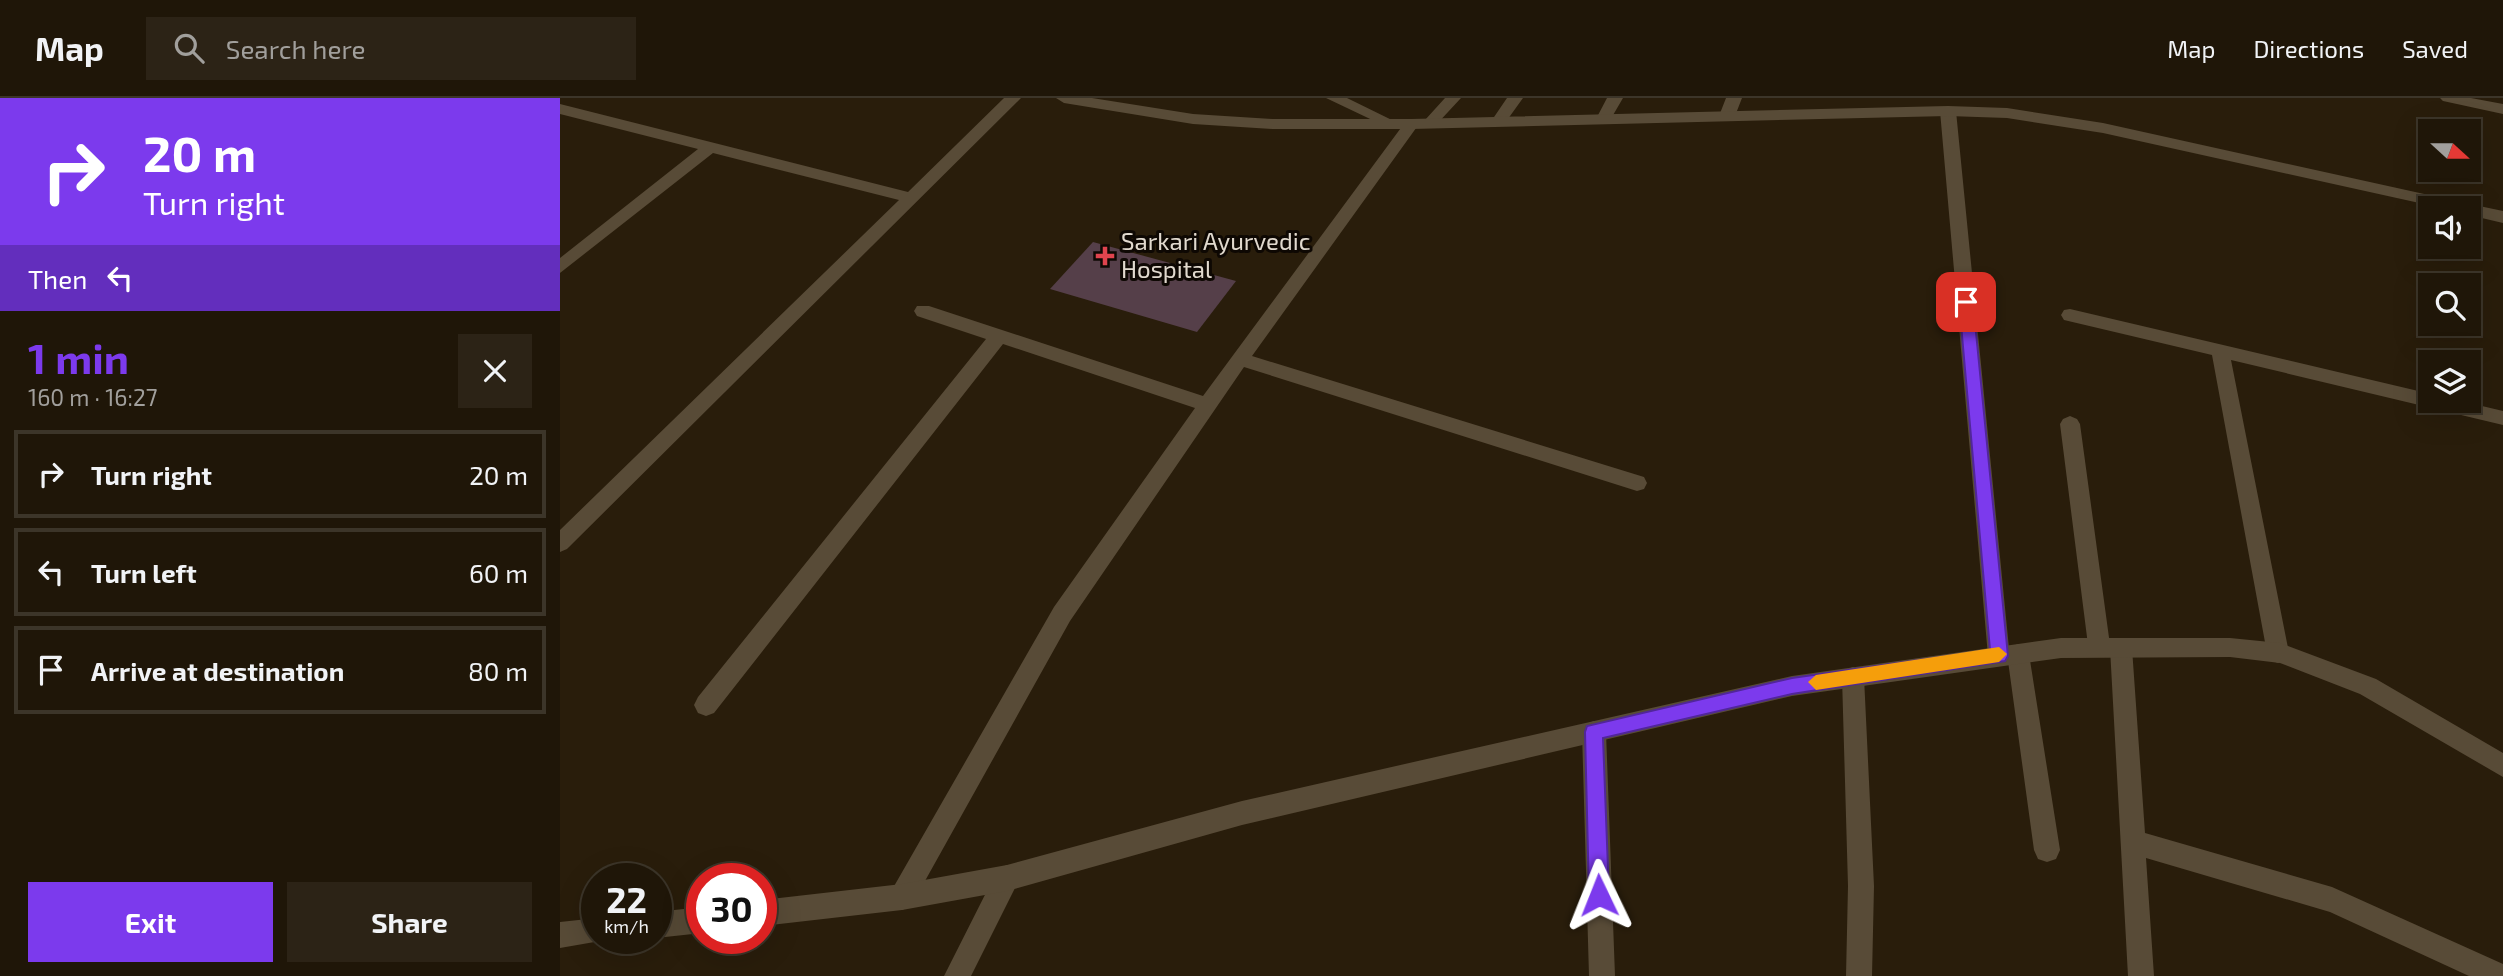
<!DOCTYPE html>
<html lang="en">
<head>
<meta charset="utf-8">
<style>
  :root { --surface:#1f1608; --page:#2c2316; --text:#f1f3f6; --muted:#a19f9c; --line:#3c3529; --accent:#7c3aed }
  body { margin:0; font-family:"Exo 2",sans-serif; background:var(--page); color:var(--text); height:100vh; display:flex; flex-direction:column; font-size:26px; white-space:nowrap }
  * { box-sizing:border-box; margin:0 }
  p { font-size:23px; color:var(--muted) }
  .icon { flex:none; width:38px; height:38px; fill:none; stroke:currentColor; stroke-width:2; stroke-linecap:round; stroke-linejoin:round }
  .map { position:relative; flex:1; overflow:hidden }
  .panel { display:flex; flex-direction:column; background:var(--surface); width:560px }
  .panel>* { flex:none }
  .guide { background:#7c3aed; color:#fff; overflow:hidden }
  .needle { width:46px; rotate:111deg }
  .tools { position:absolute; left:1858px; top:21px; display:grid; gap:14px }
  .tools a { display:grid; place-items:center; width:63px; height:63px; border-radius:0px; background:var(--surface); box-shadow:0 7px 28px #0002,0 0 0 2px var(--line); font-size:35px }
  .speed { position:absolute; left:21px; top:765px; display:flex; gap:14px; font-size:35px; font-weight:700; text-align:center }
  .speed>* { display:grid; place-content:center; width:91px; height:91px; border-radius:50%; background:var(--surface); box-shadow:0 7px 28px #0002,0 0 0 2px var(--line); line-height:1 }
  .speed small { font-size:18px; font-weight:400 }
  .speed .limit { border:10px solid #d22; background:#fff; color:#111 }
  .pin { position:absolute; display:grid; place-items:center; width:60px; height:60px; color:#fff; margin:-30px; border-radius:14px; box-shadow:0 4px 10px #0006 }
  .me { position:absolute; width:77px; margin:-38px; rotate:358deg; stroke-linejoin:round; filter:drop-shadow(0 0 5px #0008) }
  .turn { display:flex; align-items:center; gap:24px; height:147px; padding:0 28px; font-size:32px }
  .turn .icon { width:91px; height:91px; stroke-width:2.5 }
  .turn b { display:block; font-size:49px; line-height:60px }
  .then { display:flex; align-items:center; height:66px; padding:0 28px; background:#0003; gap:14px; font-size:26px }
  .round { display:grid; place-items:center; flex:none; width:74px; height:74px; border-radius:0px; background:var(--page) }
  .overview { display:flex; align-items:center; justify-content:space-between; height:119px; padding:0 28px }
  h1 { font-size:42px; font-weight:700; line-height:52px; color:var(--accent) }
  .cta { display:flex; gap:14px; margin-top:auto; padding:14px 28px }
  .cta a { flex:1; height:80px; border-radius:0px; background:var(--accent); color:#fff; font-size:28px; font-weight:700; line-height:80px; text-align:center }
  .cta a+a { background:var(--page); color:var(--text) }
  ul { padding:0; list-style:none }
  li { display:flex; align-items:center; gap:21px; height:88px; margin:0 14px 10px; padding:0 14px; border:4px solid var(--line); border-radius:0px }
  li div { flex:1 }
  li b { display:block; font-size:26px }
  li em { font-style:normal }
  header { display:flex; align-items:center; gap:42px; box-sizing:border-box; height:98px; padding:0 35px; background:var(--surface); border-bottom:2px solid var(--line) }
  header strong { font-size:33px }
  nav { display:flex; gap:38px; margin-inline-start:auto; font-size:24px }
  .search { width:490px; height:63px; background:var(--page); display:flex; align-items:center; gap:18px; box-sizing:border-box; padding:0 24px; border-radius:0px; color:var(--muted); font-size:26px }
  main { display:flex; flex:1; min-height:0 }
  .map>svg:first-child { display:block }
  .building { fill:#553f49 }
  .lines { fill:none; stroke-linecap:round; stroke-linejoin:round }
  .street { fill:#584b37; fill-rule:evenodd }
  .secondary { fill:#584b37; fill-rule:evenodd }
  .route { fill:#7c3aed; stroke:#51269a; stroke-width:2 }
  .slow { fill:#f59e0b }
  .health-dot { fill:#e0444e; stroke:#0e0803; stroke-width:2.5 }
  .labels { text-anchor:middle; stroke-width:6; stroke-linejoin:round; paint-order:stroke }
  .poi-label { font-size:24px; fill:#e1d9ce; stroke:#0e0803; text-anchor:start }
</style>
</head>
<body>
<header>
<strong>Map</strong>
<div class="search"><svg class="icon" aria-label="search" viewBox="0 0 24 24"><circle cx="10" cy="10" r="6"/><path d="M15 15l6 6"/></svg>Search here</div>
<nav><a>Map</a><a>Directions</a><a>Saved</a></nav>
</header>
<main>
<section class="panel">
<div class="guide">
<div class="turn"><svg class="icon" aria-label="right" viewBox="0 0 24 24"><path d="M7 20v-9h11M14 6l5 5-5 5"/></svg><div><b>20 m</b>Turn right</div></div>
<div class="then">Then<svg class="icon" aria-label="left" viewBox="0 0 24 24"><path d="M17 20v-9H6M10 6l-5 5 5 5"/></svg></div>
</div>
<div class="overview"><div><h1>1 min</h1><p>160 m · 16:27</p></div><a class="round"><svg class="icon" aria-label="close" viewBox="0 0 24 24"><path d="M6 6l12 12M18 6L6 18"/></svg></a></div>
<ul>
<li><svg class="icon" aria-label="right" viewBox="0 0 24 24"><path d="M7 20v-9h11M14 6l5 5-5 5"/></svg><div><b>Turn right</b></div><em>20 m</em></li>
<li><svg class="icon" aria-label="left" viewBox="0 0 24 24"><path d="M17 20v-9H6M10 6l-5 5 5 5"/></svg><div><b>Turn left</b></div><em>60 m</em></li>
<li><svg class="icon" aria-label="arrive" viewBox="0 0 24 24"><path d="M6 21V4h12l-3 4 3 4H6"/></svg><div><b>Arrive at destination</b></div><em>80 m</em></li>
</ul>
<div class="cta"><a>Exit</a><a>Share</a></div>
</section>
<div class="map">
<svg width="1943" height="878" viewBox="0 0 1943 878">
  <rect width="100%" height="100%" fill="#291d0b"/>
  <path class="building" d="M 533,144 L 676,183 L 637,234 L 490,191 Z"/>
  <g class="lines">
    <path class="street" d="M 444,0 L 461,0 L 7,451 L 0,454 L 0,432 L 339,102 L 153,55 L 0,175 L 0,160 L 138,51 L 0,16 L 0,6 L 348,94 Z
      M 766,0 L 787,0 L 840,26 L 837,29 L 827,29 Z
      M 885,0 L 901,0 L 875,28 L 865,28 L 865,22 Z
      M 947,0 L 963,0 L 945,25 L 935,25 L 932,22 Z
      M 1047,0 L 1063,0 L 1049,24 L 1044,26 L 1036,21 Z
      M 1166,0 L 1182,0 L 1175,18 L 1167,23 L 1159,18 Z
      M 1880,0 L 1911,0 L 1943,6 L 1943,16 L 1883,3 Z
      M 1388,8 L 1396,13 L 1449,550 L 1458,546 L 1466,549 L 1469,556 L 1500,752 L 1496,761 L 1487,764 L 1478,761 L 1474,752 L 1448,563 L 1439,568 L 1431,565 L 1428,558 L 1380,13 Z
      M 851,21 L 859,26 L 692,258 L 1084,379 L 1087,385 L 1084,391 L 1077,393 L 684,269 L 510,523 L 351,808 L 342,812 L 333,808 L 329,799 L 333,790 L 494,509 L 635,310 L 443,246 L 154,615 L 146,618 L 138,615 L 134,607 L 138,599 L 426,241 L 357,218 L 354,213 L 357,208 L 369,208 L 643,298 L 846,23 Z
      M 1510,211 L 1871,296 L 1871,303 L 1901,303 L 1943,313 L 1943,327 L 1671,262 L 1729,555 L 1726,562 L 1718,565 L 1710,562 L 1707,555 L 1652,257 L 1504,222 L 1501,217 L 1504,212 Z
      M 1510,318 L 1517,321 L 1520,326 L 1550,547 L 1547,554 L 1539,557 L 1531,554 L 1528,547 L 1500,326 L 1503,321 Z
      M 1561,540 L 1569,543 L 1572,550 L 1585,735 L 1772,789 L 1943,866 L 1943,878 L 1909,878 L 1770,814 L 1586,760 L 1594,878 L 1568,878 L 1550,550 L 1553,543 Z
      M 1293,569 L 1301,572 L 1304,579 L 1314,788 L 1312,878 L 1286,878 L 1288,788 L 1282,579 L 1285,572 Z
      M 1034,623 L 1042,626 L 1046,634 L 1055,878 L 1029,878 L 1022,634 L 1026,626 Z
      M 447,767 L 456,771 L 460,780 L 411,878 L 384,878 L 438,771 Z"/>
    <path class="secondary" d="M 496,0 L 532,0 L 633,16 L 712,21 L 851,21 L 1388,8 L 1447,10 L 1543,25 L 1905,105 L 1943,113 L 1943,125 L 1909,117 L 1909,110 L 1882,110 L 1543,35 L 1447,20 L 1388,18 L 851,31 L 712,31 L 633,26 L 504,5 Z
      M 1501,540 L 1670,540 L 1720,545 L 1816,581 L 1943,655 L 1943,679 L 1800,596 L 1720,565 L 1670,559 L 1501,560 L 1232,598 L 682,727 L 447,793 L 342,812 L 201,828 L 201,802 L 342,786 L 447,767 L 682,703 L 1232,578 Z
      M 142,809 L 142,835 L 96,840 L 96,814 Z
      M 37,820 L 37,840 L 46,842 L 0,850 L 0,824 Z"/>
  </g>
  <path class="route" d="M 1406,199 L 1413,204 L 1448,558 L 1445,563 L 1232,596 L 1043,640 L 1049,797 L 1046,804 L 1039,807 L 1032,804 L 1029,797 L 1025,634 L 1027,628 L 1232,580 L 1430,552 L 1399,204 Z"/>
  <path class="slow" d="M 1439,549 L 1447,556 L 1439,564 L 1256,592 L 1248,584 L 1256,577 Z"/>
  <path class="health-dot" d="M541.5 147.5h7v7h7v7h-7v7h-7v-7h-7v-7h7z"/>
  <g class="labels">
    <g class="poi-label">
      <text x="561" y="152">Sarkari Ayurvedic<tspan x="561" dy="28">Hospital</tspan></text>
    </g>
  </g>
</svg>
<div class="tools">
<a><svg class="needle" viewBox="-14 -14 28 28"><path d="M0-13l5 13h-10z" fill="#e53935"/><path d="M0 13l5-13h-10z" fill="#a19f9c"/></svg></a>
<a><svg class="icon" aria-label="sound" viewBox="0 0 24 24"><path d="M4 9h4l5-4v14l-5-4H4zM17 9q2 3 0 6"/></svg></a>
<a><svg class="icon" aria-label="search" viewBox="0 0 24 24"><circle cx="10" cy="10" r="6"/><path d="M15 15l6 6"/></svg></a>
<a><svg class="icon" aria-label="layers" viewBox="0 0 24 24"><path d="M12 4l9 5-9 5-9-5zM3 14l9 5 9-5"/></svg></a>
</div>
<div class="speed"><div>22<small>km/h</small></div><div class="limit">30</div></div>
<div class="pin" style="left:1406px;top:204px;background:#d93025"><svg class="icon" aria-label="arrive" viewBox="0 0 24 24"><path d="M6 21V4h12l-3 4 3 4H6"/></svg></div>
<svg class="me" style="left:1039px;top:797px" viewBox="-20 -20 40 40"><path d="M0-17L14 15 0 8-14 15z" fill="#7c3aed" stroke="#fff" stroke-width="4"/></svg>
</div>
</main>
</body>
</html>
